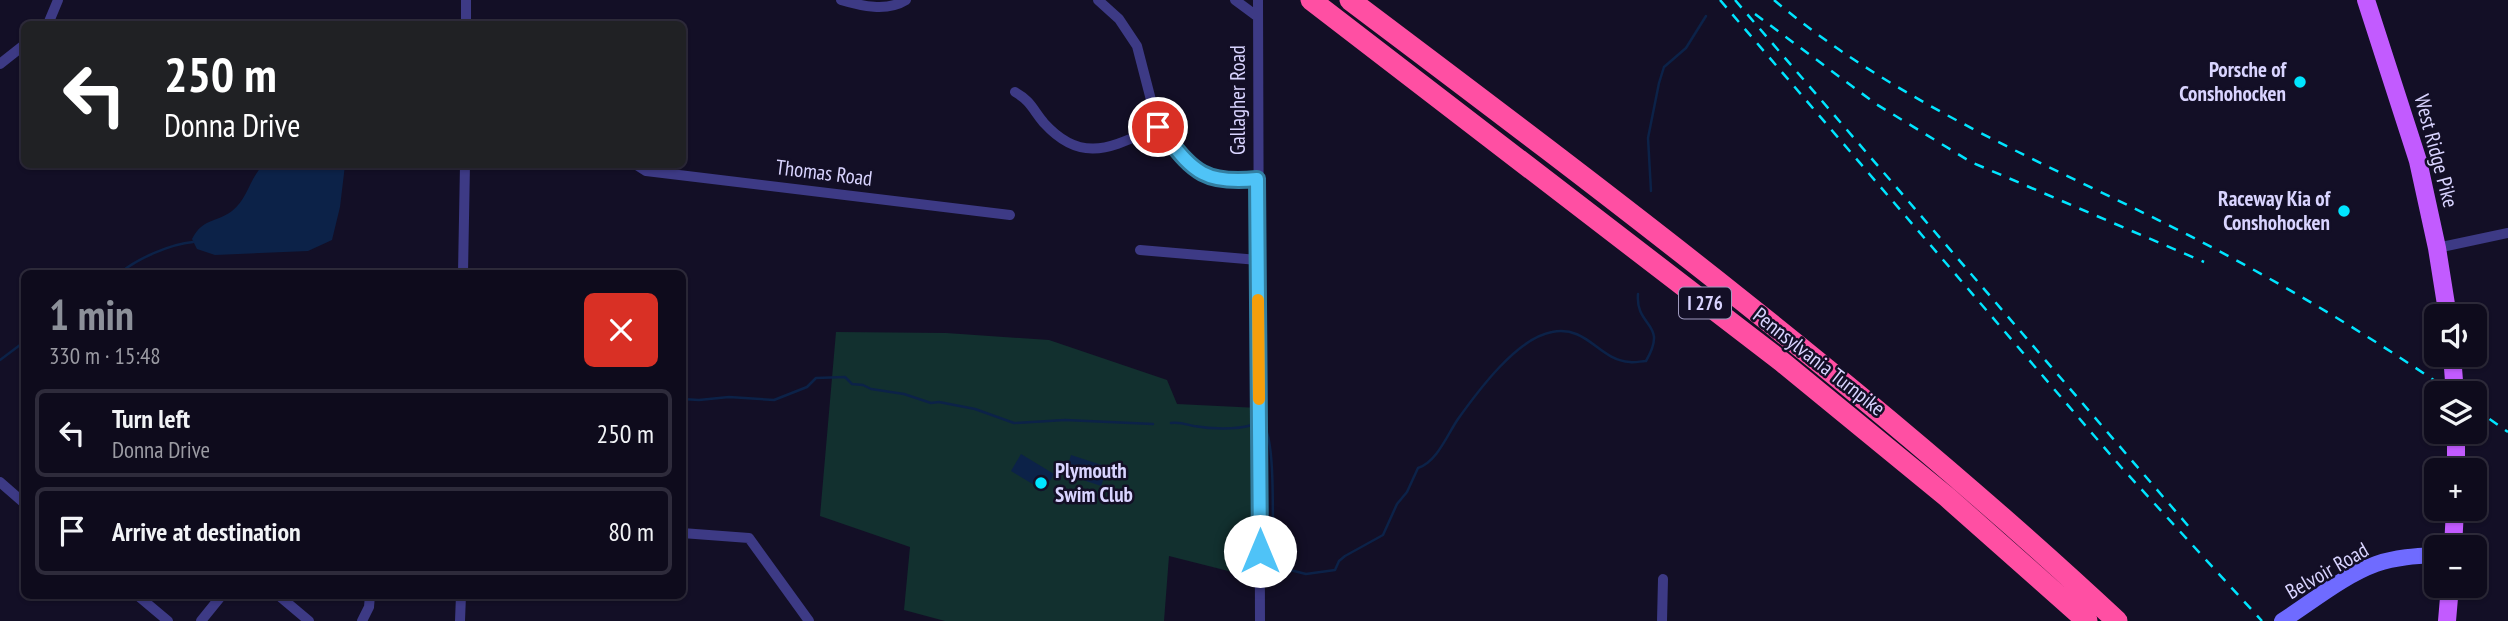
<!DOCTYPE html>
<html lang="en">
<head>
<meta charset="utf-8">
<style>
  :root { --surface:#0e0b1c; --page:#1c1929; --text:#f1f3f6; --muted:#9b9ba3; --line:#2e2b3b; --accent:#8c9099 }
  body { margin:0; font-family:"PT Sans Narrow",sans-serif; background:var(--page); color:var(--text); height:100vh; display:flex; flex-direction:column; font-size:26px; white-space:nowrap }
  * { box-sizing:border-box; margin:0 }
  p { font-size:23px; color:var(--muted) }
  .icon { flex:none; width:38px; height:38px; fill:none; stroke:currentColor; stroke-width:2; stroke-linecap:round; stroke-linejoin:round }
  .map { position:relative; flex:1; overflow:hidden }
  .side { position:absolute; left:21px; top:270px; width:665px; height:329px; display:flex; flex-direction:column; background:var(--surface); border-radius:10px; box-shadow:0 2px 5px #0004,0 0 0 2px var(--line) }
  .side>* { flex:none }
  .top-card { position:absolute; left:21px; top:21px; width:665px; height:147px; border-radius:10px; box-shadow:0 2px 5px #0004,0 0 0 2px var(--line); background:#202124; color:#fff; overflow:hidden }
  .buttons { position:absolute; left:2424px; top:304px; display:grid; gap:14px }
  .buttons a { display:grid; place-items:center; width:63px; height:63px; border-radius:10px; background:var(--surface); box-shadow:0 2px 5px #0004,0 0 0 2px var(--line); font-size:35px }
  .pin { position:absolute; display:grid; place-items:center; width:60px; height:60px; color:#fff; margin:-30px; border:4px solid #fff; border-radius:50%; box-shadow:0 2px 7px #0007 }
  .me { position:absolute; width:77px; margin:-38px; rotate:0deg; stroke-linejoin:round; filter:drop-shadow(0 0 5px #0008) }
  .turn { display:flex; align-items:center; gap:24px; height:147px; padding:0 28px; font-size:32px }
  .turn .icon { width:91px; height:91px; stroke-width:2.5 }
  .turn b { display:block; font-size:49px; line-height:60px }
  .round { display:grid; place-items:center; flex:none; width:74px; height:74px; border-radius:10px; background:var(--page) }
  .summary { display:flex; align-items:center; justify-content:space-between; height:119px; padding:0 28px }
  h1 { font-size:42px; font-weight:800; line-height:52px; color:var(--accent) }
  ul { padding:0; list-style:none }
  li { display:flex; align-items:center; gap:21px; height:88px; margin:0 14px 10px; padding:0 14px; border:4px solid var(--line); border-radius:10px }
  li div { flex:1 }
  li b { display:block; font-size:26px }
  li em { font-style:normal }
  .map>svg:first-child { display:block }
  .green { fill:#12302f }
  .water { fill:#0c2248 }
  .lines { fill:none; stroke-linecap:round; stroke-linejoin:round }
  .stream { stroke:#0c2248; stroke-width:2.5 }
  .street { stroke:#3d3a85; stroke-width:10 }
  .secondary { stroke:#6f6bff; stroke-width:16 }
  .primary { stroke:#c25bff; stroke-width:18 }
  .highway { stroke:#ff4fa3; stroke-width:21 }
  .rail { stroke:#00e5ff; stroke-width:2.5; stroke-dasharray:10 9; stroke-linecap:butt }
  .route-casing { stroke:#337fa1; stroke-width:18 }
  .route { stroke:#4fc3f7; stroke-width:12 }
  .slow { stroke:#f59e0b; stroke-width:12 }
  .poi-dot { fill:#00e5ff; stroke:#130f26; stroke-width:2.5 }
  .labels { text-anchor:middle; stroke-width:5; stroke-linejoin:round; paint-order:stroke }
  .shield { fill:#130f26; stroke:#9e99be; stroke-width:2 }
  .shield-label { font-size:19px; font-weight:bold; fill:#d9d4ff }
  .poi-label { font-size:21px; font-weight:bold; fill:#d9d4ff; stroke:#130f26; text-anchor:end }
  .street-label { font-size:21px; fill:#d9d4ff; stroke:#130f26 }
</style>
</head>
<body>
<div class="map">
<svg width="2508" height="621" viewBox="0 0 2508 621">
  <rect width="100%" height="100%" fill="#130f26"/>
  <path class="green" d="M 836,332 L 946,333 L 1049,340 L 1167,380 L 1177,404 L 1259,408 L 1260,579 L 1169,556 L 1164,621 L 945,621 L 904,610 L 910,547 L 820,516 Z"/>
  <path class="water" d="M 263,165 L 345,165 L 340,207 L 332,240 L 308,251 L 215,255 L 197,249 L 192,239 C 204,217 214,224 232,211 C 247,200 250,178 263,165 Z
    M 1021,454 L 1054,474 L 1044,491 L 1011,471 Z
    M 1071,455 L 1108,467 L 1101,486 L 1065,474 Z"/>
  <g class="lines">
    <path class="stream" d="M 1651,191 L 1648,138 L 1659,83 L 1664,67 L 1686,48 L 1706,16
      M 120,273 C 138,258 171,244 193,242
      M 0,360 L 24,342
      M 682,399 L 699,400 L 729,397 L 774,400 L 807,387 L 816,378 L 845,377 L 852,384 L 863,385 L 871,389 L 904,394 L 931,403 L 939,402 L 975,409 L 1014,423 L 1065,420 L 1153,424
      M 1171,423 C 1180,422 1185,424 1194,426 C 1210,429 1236,430 1252,425
      M 1264,427 C 1276,440 1272,533 1273,556 L 1278,567 L 1306,574 L 1335,570 L 1339,561 L 1345,556 L 1383,535 L 1397,504 L 1407,492 L 1418,468 C 1437,462 1447,435 1458,419 C 1478,391 1517,338 1552,332 C 1588,325 1598,360 1630,362 C 1635,363 1641,361 1646,361 C 1669,322 1635,328 1638,294"/>
    <path class="street" d="M 841,0 C 861,6 887,12 906,0
      M 1098,0 L 1119,19 L 1137,46 L 1158,127 L 1189,165 L 1208,177 L 1232,181 L 1257,179
      M 1235,0 L 1258,17
      M 1258,0 L 1260,621
      M 48,24 L 58,0
      M 466,24 L 466,0
      M 0,64 L 24,45
      M 1015,92 C 1031,101 1033,110 1044,123 C 1083,166 1113,146 1158,127
      M 635,164 L 646,171 L 1010,215
      M 2437,248 L 2508,233
      M 1140,250 L 1258,260
      M 463,273 L 465,164
      M 0,482 L 24,503
      M 682,533 L 749,538 L 809,621
      M 137,595 L 168,621
      M 278,595 L 309,621
      M 201,621 L 222,595
      M 362,621 L 369,607 L 370,595
      M 460,621 L 461,595
      M 1662,621 L 1663,579"/>
    <path class="secondary" d="M 2282,621 C 2312,602 2343,576 2376,564 C 2396,557 2416,556 2436,555"/>
    <path class="primary" d="M 2366,0 L 2418,161 L 2437,248 L 2448,317
      M 2452,355 L 2455,394
      M 2456,432 L 2456,471
      M 2453,548 L 2455,509
      M 2447,621 L 2450,586"/>
    <path class="highway" d="M 1311,0 L 1781,361 L 1947,497 L 2087,621
      M 1350,0 C 1613,198 1876,396 2117,621"/>
    <path class="rail" d="M 1720,0 L 2121,467 L 2262,621
      M 1735,0 L 2190,528
      M 1774,0 C 1898,105 2053,166 2196,239 C 2285,285 2372,337 2454,394
      M 1755,14 L 1876,104 L 1971,162 L 2204,262
      M 2474,408 L 2508,432"/>
  </g>
  <g class="lines">
    <defs>
      <path id="route" d="M 1158,127 C 1192,168 1199,185 1257,179 L 1260,551"/>
    </defs>
    <use href="#route" class="route-casing"/>
    <use href="#route" class="route"/>
    <path class="slow" d="M 1258,300 L 1259,399"/>
  </g>
  <g class="poi-dot">
    <circle cx="2300" cy="82" r="7"/>
    <circle cx="2344" cy="211" r="7"/>
    <circle cx="1041" cy="483" r="7"/>
  </g>
  <g class="labels">
    <rect class="shield" x="1679" y="287.5" width="52" height="31" rx="5"/>
    <g class="shield-label">
      <text x="1705" y="310">I 276</text>
    </g>
    <g class="poi-label">
      <text x="2286" y="77">Porsche of<tspan x="2286" dy="24">Conshohocken</tspan></text>
      <text x="2330" y="206">Raceway Kia of<tspan x="2330" dy="24">Conshohocken</tspan></text>
      <text x="1055" y="478" text-anchor="start">Plymouth<tspan x="1055" dy="24">Swim Club</tspan></text>
    </g>
    <g class="street-label">
      <text transform="translate(1238 100) rotate(-90)" y="7">Gallagher Road</text>
      <text transform="translate(2436 151) rotate(75)" y="7">West Ridge Pike</text>
      <text transform="translate(824 173) rotate(7)" y="7">Thomas Road</text>
      <text transform="translate(1819 362) rotate(38)" y="7">Pennsylvania Turnpike</text>
      <text transform="translate(2327 571) rotate(-30)" y="7">Belvoir Road</text>
    </g>
  </g>
</svg>
<div class="buttons">
<a><svg class="icon" aria-label="sound" viewBox="0 0 24 24"><path d="M4 9h4l5-4v14l-5-4H4zM17 9q2 3 0 6"/></svg></a>
<a><svg class="icon" aria-label="layers" viewBox="0 0 24 24"><path d="M12 4l9 5-9 5-9-5zM3 14l9 5 9-5"/></svg></a>
<a>+</a>
<a>−</a>
</div>
<div class="pin" style="left:1158px;top:127px;background:#d93025"><svg class="icon" aria-label="arrive" viewBox="0 0 24 24"><path d="M6 21V4h12l-3 4 3 4H6"/></svg></div>
<svg class="me" style="left:1260px;top:551px" viewBox="-20 -20 40 40"><circle r="19" fill="#fff"/><path d="M0-13L10 11 0 6-10 11z" fill="#4fc3f7"/></svg>
<div class="top-card">
<div class="turn"><svg class="icon" aria-label="left" viewBox="0 0 24 24"><path d="M17 20v-9H6M10 6l-5 5 5 5"/></svg><div><b>250 m</b>Donna Drive</div></div>
</div>
<section class="side">
<div class="summary"><div><h1>1 min</h1><p>330 m · 15:48</p></div><a class="round" style="background:#d93025;color:#fff"><svg class="icon" aria-label="close" viewBox="0 0 24 24"><path d="M6 6l12 12M18 6L6 18"/></svg></a></div>
<ul>
<li><svg class="icon" aria-label="left" viewBox="0 0 24 24"><path d="M17 20v-9H6M10 6l-5 5 5 5"/></svg><div><b>Turn left</b><p>Donna Drive</p></div><em>250 m</em></li>
<li><svg class="icon" aria-label="arrive" viewBox="0 0 24 24"><path d="M6 21V4h12l-3 4 3 4H6"/></svg><div><b>Arrive at destination</b></div><em>80 m</em></li>
</ul>
</section>
</div>
</body>
</html>
